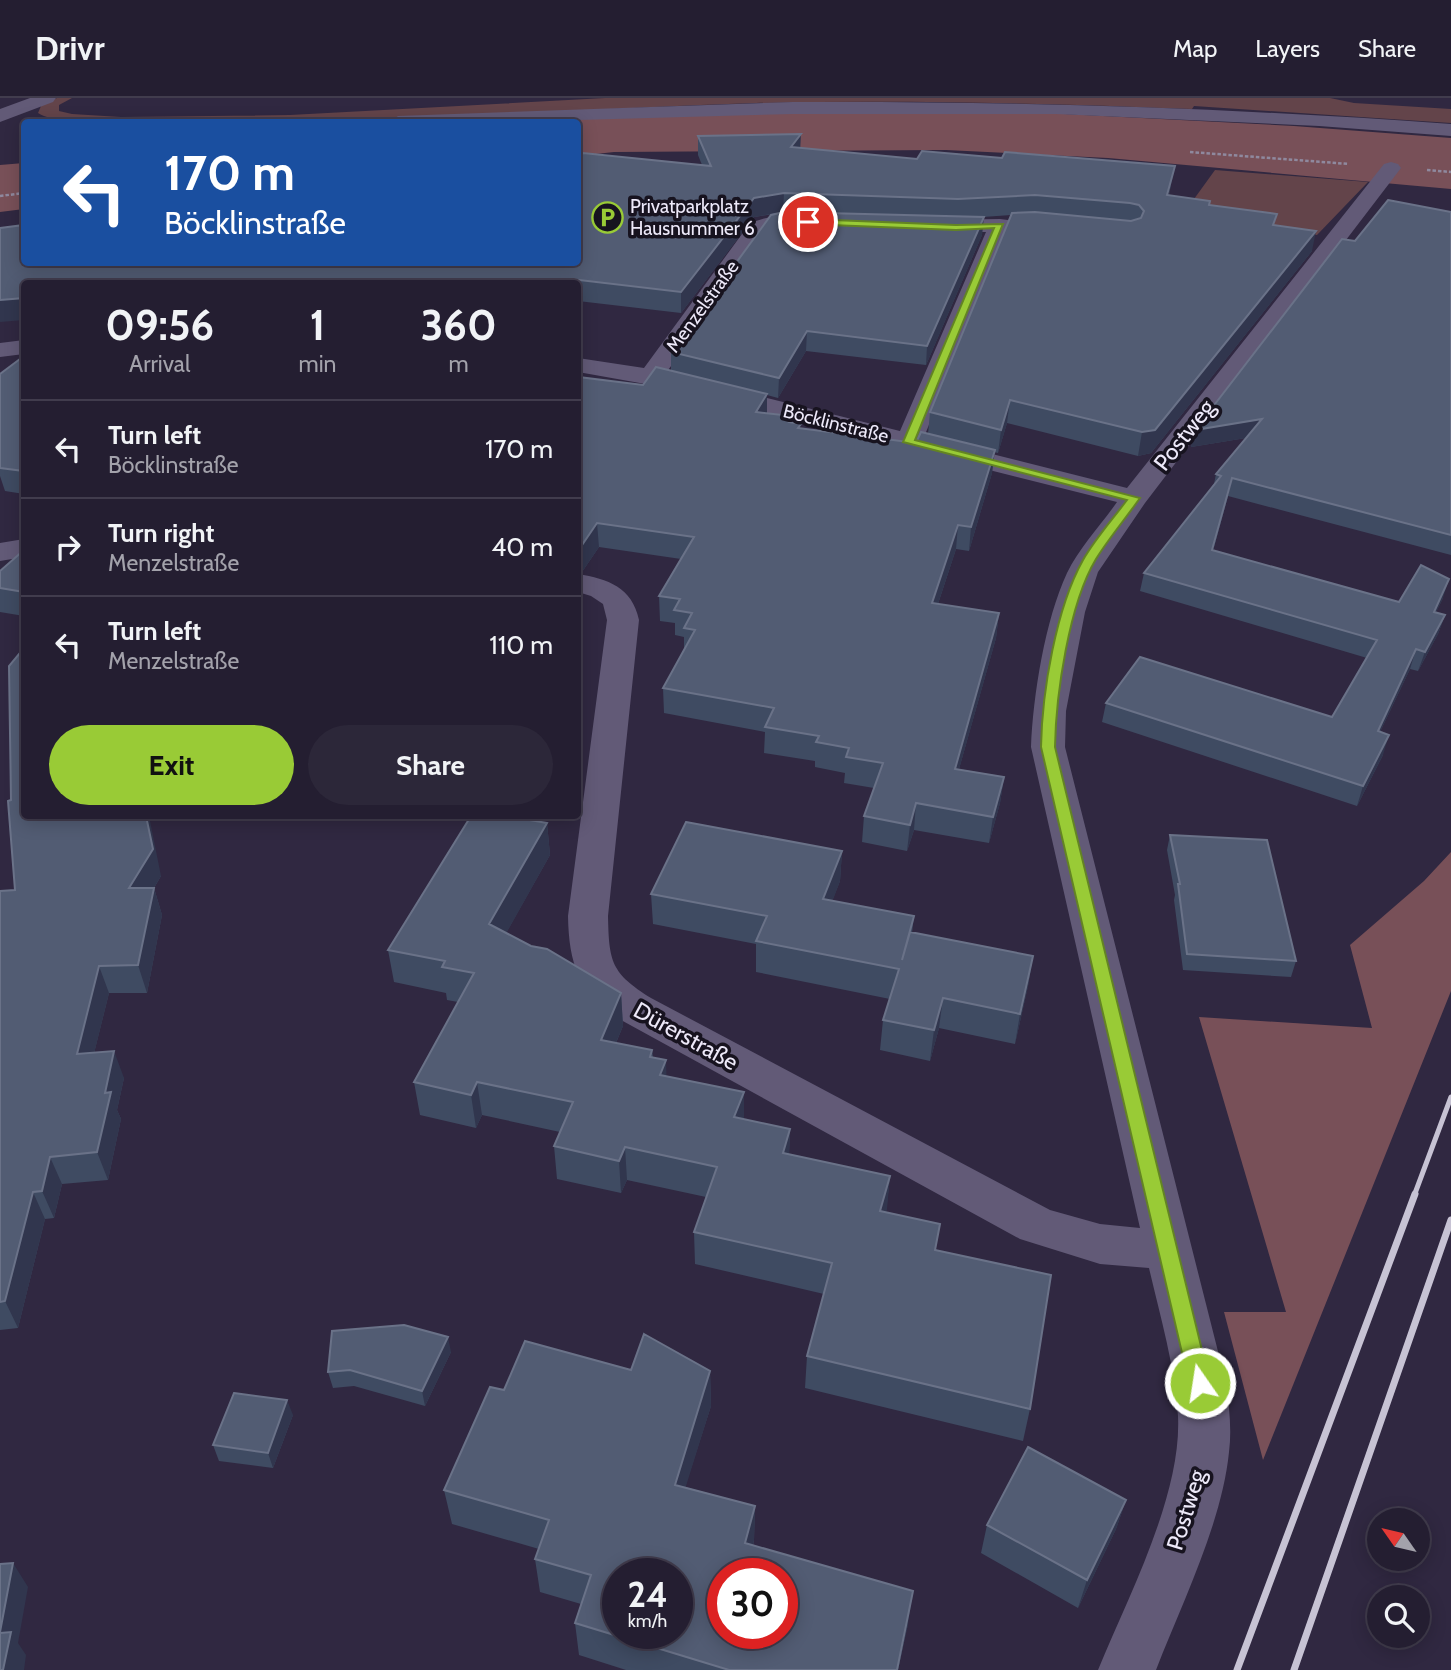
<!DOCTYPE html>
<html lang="en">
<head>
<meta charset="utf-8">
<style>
  :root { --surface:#241e31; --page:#2c2739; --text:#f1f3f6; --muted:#a3a2ab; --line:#413c4d; --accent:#99cb36 }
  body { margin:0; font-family:Cabin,sans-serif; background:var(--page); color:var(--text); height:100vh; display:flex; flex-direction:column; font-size:26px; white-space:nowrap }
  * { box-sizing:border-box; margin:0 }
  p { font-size:23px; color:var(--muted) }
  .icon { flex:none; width:38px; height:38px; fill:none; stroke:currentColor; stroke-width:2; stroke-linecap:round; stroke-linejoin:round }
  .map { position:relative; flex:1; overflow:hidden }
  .drawer { position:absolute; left:21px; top:182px; width:560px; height:539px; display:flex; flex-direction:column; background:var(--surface); border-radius:7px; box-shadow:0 4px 18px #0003,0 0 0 2px var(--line) }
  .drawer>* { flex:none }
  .banner { position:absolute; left:21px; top:21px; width:560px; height:147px; border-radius:7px; box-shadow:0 4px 18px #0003,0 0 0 2px var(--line); background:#1a4fa0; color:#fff; overflow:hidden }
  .needle { width:46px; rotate:304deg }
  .buttons { position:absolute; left:1367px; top:1410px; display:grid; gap:14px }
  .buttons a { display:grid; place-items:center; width:63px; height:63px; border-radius:50%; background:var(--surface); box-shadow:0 4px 18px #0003,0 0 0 2px var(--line); font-size:35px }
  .speed { position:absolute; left:602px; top:1460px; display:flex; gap:14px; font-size:35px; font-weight:700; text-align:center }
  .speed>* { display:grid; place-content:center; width:91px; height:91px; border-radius:50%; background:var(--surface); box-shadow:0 4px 18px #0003,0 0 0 2px var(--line); line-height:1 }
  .speed small { font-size:18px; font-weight:400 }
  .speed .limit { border:10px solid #d22; background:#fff; color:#111 }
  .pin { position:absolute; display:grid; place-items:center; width:60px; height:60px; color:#fff; margin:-30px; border:4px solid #fff; border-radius:50%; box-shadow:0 2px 7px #0007 }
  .me { position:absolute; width:77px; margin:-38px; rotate:347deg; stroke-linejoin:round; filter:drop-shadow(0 0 5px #0008) }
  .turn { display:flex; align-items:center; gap:24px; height:147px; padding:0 28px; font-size:32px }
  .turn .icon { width:91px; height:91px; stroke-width:2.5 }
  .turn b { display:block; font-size:49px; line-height:60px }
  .eta { display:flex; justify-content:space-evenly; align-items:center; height:119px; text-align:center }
  .eta b { font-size:42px; font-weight:700; line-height:49px }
  .cta { display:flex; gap:14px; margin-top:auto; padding:14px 28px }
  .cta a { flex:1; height:80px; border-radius:42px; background:var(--accent); color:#111; font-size:28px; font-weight:700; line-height:80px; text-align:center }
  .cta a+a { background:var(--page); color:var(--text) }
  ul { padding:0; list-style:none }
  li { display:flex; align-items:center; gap:21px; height:98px; padding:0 28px; border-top:2px solid var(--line) }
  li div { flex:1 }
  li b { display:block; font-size:26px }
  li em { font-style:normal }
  header { display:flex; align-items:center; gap:42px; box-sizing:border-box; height:98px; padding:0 35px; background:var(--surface); border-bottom:2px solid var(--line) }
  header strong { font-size:33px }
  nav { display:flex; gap:38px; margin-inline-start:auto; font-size:24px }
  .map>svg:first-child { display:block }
  .green { fill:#63444a }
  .forest { fill:#785058 }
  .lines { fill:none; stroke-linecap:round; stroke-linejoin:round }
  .path { stroke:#8f899e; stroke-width:2.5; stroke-dasharray:3.5 2; stroke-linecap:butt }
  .minor { fill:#625a77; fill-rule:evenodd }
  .rail-far1 { stroke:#c7c3d4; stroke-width:5 }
  .rail { stroke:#c7c3d4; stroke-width:7 }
  .wall { fill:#3f4b62; fill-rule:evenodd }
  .shaded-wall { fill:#31364e }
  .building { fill:#525c73; stroke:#6a7288; stroke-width:2; fill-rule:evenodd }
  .route { fill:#99cb36; stroke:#638423; stroke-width:2 }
  .labels { text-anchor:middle; stroke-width:7; stroke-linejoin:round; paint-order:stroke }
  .far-poi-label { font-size:19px; fill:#ede9f9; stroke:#17131f; text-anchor:start }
  .far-street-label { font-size:19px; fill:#ede9f9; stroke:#17131f }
  .street-label { font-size:23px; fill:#ede9f9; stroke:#17131f }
</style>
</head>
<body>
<header>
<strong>Drivr</strong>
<nav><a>Map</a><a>Layers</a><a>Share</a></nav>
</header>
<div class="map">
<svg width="1451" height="1572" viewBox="0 0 1451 1572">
  <rect width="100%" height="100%" fill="#302841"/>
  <path class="green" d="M 57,0 L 72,0 L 59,7 L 59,13 L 72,16 L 121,19 L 290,17 L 605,0 L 1330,0 L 1354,5 L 1451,11 L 1451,25 L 1194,8 L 1192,11 C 1047,5 902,2 756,5 C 582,10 408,25 233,24 C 196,24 62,32 38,15 L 41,8 Z
    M 1215,72 L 1368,84 L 1317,137 L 1181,119 Z"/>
  <path class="forest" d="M 985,12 L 1294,28 L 1451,40 L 1451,91 L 1108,60 L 946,52 L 614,54 L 578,58 L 578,24 L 481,24 L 748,14 Z
    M 24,65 L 24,111 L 0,114 L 0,67 Z
    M 1451,754 L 1451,893 L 1263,1362 L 1224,1214 L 1286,1214 L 1199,919 L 1372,930 L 1350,847 L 1424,783 Z"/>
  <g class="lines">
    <path class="path" d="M 1190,54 L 1349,66
      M 1427,72 L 1451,74
      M 0,98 L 24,95"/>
    <path class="minor" d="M 30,0 L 56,0 L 53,4 L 0,24 L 0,11 Z
      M 793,4 C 1013,3 1232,10 1451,26 L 1451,38 L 1319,28 L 1056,16 L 793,16 L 504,24 L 389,24 L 398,18 Z
      M 1391,64 L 1398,66 L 1401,70 L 1145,405 L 1098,474 L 1085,514 L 1066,613 L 1065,649 L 1226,1285 C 1229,1308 1232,1331 1229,1354 C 1222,1425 1182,1505 1156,1572 L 1098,1572 C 1128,1499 1182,1397 1178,1318 C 1175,1268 1160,1218 1149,1170 L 1100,1166 L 1020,1141 L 621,922 C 579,894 569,868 568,818 L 607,522 L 603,506 L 591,498 L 578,494 L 578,476 C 608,481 632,489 639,522 L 608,818 C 609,864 611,875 651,900 L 1050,1112 L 1100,1126 L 1140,1130 L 1031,649 C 1033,598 1045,522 1067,475 C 1079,450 1101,427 1117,404 L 651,287 L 578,274 L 578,260 L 644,270 L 750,125 C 773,116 799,113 824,119 L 827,124 L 824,129 L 778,130 L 766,135 L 666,275 L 900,333 L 986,134 L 929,134 L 921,133 L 918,128 L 921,123 L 929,122 L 1000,121 L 1008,122 L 1011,127 L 924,339 L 1127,390 L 1384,66 Z
      M 24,242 L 24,256 L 0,259 L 0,245 Z
      M 24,441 L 24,459 L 0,463 L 0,445 Z"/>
    <path class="rail-far1" d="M 1414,1098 L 1451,999"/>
    <path class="rail" d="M 1237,1572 L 1415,1096
      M 1294,1572 L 1451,1122"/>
  </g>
  <path class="wall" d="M 698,38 L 800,50 L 1171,87 L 1169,97 L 1209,108 L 1275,128 L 1312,153 L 1151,355 L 1138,358 L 1007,325 L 998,355 L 994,354 L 992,375 L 969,453 L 956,451 L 938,506 L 999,515 L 996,540 L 959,671 L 1004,679 L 1000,705 L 989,745 L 914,732 L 907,753 L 862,744 L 864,718 L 874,690 L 844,685 L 845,675 L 815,669 L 815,663 L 764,655 L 765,634 L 664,615 L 663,590 L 684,551 L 684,539 L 675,537 L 675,525 L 660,523 L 659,498 L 681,461 L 599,449 L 582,474 L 578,474 L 578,279 L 643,287 L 671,273 L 671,254 L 781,115 L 754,119 L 681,215 L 578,203 L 578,186 L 24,186 L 24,164 L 171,164 L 165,168 L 175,168 L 177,164 L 456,164 L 454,167 L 466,167 L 702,67 L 698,57 ZM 1011,117 L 930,314 L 928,336 L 916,345 L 800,330 L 792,325 L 767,315 L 767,297 L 778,300 L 806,253 L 926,267 L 982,137 L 983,119 Z
    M 1451,114 L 1451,457 L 1228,398 L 1213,453 L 1399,504 L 1443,500 L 1436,514 L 1445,517 L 1438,536 L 1418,573 L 1410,571 L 1380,634 L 1383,657 L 1357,708 L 1102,624 L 1106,605 L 1332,619 L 1367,560 L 1140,493 L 1144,475 L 1214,386 L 1216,376 L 1246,340 L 1191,349 L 1195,332 L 1355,143 Z
    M 24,258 L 24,396 L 5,393 L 0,378 L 0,276 Z
    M 24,452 L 24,518 L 0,514 L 0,490 Z
    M 11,702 L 161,778 L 154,790 L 162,817 L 147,895 L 109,895 L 94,955 L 124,980 L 117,1012 L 121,1021 L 108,1082 L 62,1086 L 54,1120 L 45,1121 L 18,1230 L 0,1232 L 0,793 L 15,792 Z
    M 471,718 L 537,718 L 538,723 L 547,725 L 550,757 L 506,835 L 621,895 L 623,928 L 616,945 L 652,952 L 653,959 L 666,978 L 744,994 L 744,1021 L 790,1031 L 789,1056 L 890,1078 L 886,1114 L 937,1152 L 1030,1311 L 1023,1343 L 805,1290 L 807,1258 L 824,1196 L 695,1166 L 694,1134 L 706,1099 L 627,1082 L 621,1095 L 557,1081 L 554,1048 L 560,1034 L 482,1017 L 476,1030 L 420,1017 L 414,984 L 458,904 L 447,902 L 446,895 L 394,884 L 388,852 Z
    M 1170,737 L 1296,863 L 1291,879 L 1183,872 L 1174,802 L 1175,797 L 1167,752 Z
    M 842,753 L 840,783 L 832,803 L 914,818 L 912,835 L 1033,858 L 1028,888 L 1015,946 L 939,930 L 930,963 L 880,952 L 883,922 L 890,901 L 756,874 L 756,846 L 653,826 L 651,796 Z
    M 451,1254 L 425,1308 L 354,1288 L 333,1290 L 328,1274 Z
    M 631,1272 L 710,1273 L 711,1308 L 685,1389 L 755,1408 L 754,1442 L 753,1448 L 908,1526 L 898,1572 L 626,1572 L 579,1557 L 575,1525 L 581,1506 L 540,1494 L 535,1461 L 539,1451 L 452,1426 L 444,1392 L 504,1292 Z
    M 293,1317 L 273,1370 L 219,1363 L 213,1347 Z
    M 1126,1402 L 1116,1431 L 1078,1510 L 981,1455 L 987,1427 Z"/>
  <path class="shaded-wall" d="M 801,36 L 800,55 L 791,49 Z
    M 1175,68 L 1171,87 L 1164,117 L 1167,97 Z
    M 784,95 L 783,114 L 754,119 L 681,215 L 681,194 L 754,100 Z
    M 984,119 L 982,137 L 926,267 L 927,248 Z
    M 1316,133 L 1312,153 L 1151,355 L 1138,358 L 1142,334 Z
    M 150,164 L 171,164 L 160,171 L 154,185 Z
    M 438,164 L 456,164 L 440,184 Z
    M 24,200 L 24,222 L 0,224 L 0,202 Z
    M 807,233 L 806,253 L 778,300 L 779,280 Z
    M 767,296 L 767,319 L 756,314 Z
    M 1010,302 L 1007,325 L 998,355 L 1001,332 Z
    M 1262,321 L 1258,338 L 1191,349 L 1195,332 Z
    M 995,352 L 992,375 L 969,453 L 971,429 Z
    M 1232,380 L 1228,398 L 1208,471 L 1212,452 Z
    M 597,425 L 599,449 L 582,474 L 580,450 Z
    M 958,427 L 956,451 L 930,530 L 932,505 Z
    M 1449,481 L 1443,500 L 1427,533 L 1434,514 Z
    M 999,515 L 996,540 L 952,696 L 955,671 Z
    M 1445,517 L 1438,536 L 1418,573 L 1425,554 Z
    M 1416,551 L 1410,571 L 1371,653 L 1378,633 Z
    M 1389,637 L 1383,657 L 1357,708 L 1363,688 Z
    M 1004,679 L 1000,705 L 989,745 L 993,719 Z
    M 916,705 L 914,732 L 907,753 L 910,727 Z
    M 146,718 L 149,718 L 161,778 L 138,817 L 129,790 Z
    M 526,718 L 537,718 L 539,732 L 524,721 Z
    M 547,725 L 550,757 L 493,859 L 489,826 Z
    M 842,753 L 840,783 L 822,831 L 823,801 Z
    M 154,790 L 162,817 L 147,895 L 138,867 Z
    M 1033,858 L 1028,888 L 1015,946 L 1020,916 Z
    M 99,868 L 109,895 L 87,984 L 77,956 Z
    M 621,895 L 623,928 L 603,975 L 601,942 Z
    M 943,900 L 939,930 L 930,963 L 934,932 Z
    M 114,953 L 124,980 L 117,1012 L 121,1021 L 108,1082 L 97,1054 L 105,995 Z
    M 666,962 L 667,995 L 660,977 Z
    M 477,984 L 482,1017 L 476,1030 L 471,997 Z
    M 744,994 L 744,1027 L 734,1019 Z
    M 790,1031 L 789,1064 L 783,1055 Z
    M 625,1049 L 627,1082 L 621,1095 L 619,1063 Z
    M 50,1059 L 62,1086 L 54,1120 L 42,1093 Z
    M 890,1078 L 887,1111 L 877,1145 L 880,1113 Z
    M 33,1094 L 45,1121 L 18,1230 L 5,1203 Z
    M 448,1239 L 451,1254 L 425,1308 L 422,1293 Z
    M 710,1273 L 711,1308 L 676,1420 L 675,1387 Z
    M 287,1302 L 293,1317 L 273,1370 L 268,1355 Z
    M 1126,1402 L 1116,1431 L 1078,1510 L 1087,1482 Z
    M 755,1408 L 754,1442 L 746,1475 L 745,1445 Z
    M 13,1465 L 28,1489 L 18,1545 L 26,1557 L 24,1572 L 3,1572 L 0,1535 Z
    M 913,1493 L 908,1526 L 898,1572 L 897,1572 Z"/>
  <path class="building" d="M 801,36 L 791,49 L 917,61 L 922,53 L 1002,60 L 1005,54 L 1175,68 L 1167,97 L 1210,103 L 1209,107 L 1277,116 L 1273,127 L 1316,133 L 1155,332 L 1142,334 L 1010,302 L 1001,332 L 930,314 L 1012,115 L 1035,114 L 1131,123 L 1141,120 L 1144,113 L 1139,107 L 1130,105 L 1035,97 L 958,101 L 784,95 L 754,100 L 681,194 L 571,181 L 567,186 L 24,186 L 24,200 L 0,202 L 0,130 L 24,127 L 24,164 L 150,164 L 152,168 L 175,168 L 177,164 L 438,164 L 438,167 L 466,167 L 468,164 L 578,164 L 578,61 L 583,55 L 711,68 L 698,38 Z
    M 1388,102 L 1451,114 L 1451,437 L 1232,380 L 1212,452 L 1399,504 L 1421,467 L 1449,481 L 1434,514 L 1445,517 L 1425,554 L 1416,551 L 1378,633 L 1389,637 L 1363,688 L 1106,605 L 1140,559 L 1332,619 L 1377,542 L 1144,475 L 1221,378 L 1216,376 L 1262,321 L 1195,332 L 1342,141 L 1355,143 Z
    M 784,114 L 984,119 L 927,248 L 807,233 L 779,280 L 671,254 L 771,117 Z
    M 24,258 L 24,373 L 0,370 L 0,276 Z
    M 656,269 L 767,296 L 756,314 L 792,318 L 789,324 L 801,326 L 798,330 L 916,345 L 921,334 L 995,352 L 971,429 L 958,427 L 932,505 L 999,515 L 955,671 L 1004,679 L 993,719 L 916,705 L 910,727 L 864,718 L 883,665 L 846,659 L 849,650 L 816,644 L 819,638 L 765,629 L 774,610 L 663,590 L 695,532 L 684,530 L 692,515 L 674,512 L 680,501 L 659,498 L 694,439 L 597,425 L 580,450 L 578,450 L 578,279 L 643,287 Z
    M 24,452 L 24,494 L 0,490 L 0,473 Z
    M 24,550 L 24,718 L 146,718 L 153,751 L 129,790 L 154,790 L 138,867 L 99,868 L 77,956 L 114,953 L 105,995 L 111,994 L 97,1054 L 50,1059 L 42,1093 L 33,1094 L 5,1203 L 0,1204 L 0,793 L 15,792 L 8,703 L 11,702 L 9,568 Z
    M 471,718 L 526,718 L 524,721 L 547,725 L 489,826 L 531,848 L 547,851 L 621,895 L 601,942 L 652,952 L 650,959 L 666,962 L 660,977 L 744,994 L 734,1019 L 790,1031 L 783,1055 L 890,1078 L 880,1113 L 940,1126 L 935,1152 L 1051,1177 L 1030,1311 L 807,1258 L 832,1165 L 694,1134 L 717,1069 L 625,1049 L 619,1063 L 554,1048 L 573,1004 L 477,984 L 471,997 L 414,984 L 474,875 L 442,869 L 445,863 L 388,852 Z
    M 686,724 L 842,753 L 823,801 L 914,818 L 902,862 L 910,834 L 1033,858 L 1020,916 L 943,900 L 934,932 L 883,922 L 899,871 L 756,843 L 767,818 L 651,796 Z
    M 1170,737 L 1267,742 L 1296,863 L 1187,856 L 1178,786 L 1180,786 Z
    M 404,1227 L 448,1239 L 422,1293 L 350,1272 L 328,1274 L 332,1233 Z
    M 644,1236 L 710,1273 L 675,1387 L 755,1408 L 745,1445 L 913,1493 L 897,1572 L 729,1572 L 575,1525 L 591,1477 L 535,1461 L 549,1422 L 444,1392 L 490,1289 L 504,1292 L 525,1243 L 631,1272 ZM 618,1475 L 677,1475 L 677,1535 L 618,1535 ZM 723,1475 L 782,1475 L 782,1535 L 723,1535 Z
    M 234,1295 L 287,1302 L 268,1355 L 213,1347 Z
    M 1028,1349 L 1126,1402 L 1087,1482 L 987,1427 Z
    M 13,1465 L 0,1534 L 0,1466 Z
    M 11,1534 L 3,1572 L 0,1572 L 0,1535 Z"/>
  <path class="route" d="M 808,121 L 956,127 L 1003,126 L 915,342 L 1140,400 C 1126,420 1109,440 1096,461 C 1069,506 1056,596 1055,649 L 1210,1285 L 1207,1292 L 1200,1294 L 1192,1292 L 1189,1285 L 1041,649 C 1042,594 1056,510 1083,462 C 1095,441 1112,422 1127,402 L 903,344 L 994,130 L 956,132 L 805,126 L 803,124 Z"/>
  <defs>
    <symbol id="parking-ring" viewBox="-11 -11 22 22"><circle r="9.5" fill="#17131f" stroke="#99cb36" stroke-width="1.5"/><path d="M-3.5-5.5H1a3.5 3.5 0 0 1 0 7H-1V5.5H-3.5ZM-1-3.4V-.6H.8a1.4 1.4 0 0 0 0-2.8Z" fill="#99cb36"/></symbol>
  </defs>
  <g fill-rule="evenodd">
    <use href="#parking-ring" x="590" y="102" width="35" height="35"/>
  </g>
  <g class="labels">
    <g class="far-poi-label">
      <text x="630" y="115">Privatparkplatz<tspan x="630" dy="22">Hausnummer 6</tspan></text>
    </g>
    <g class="far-street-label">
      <text transform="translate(702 208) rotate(-54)" y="7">Menzelstraße</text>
      <text transform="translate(836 325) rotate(14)" y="7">Böcklinstraße</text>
    </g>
    <g class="street-label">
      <text transform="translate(1184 337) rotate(-52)" y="8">Postweg</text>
      <text transform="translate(686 938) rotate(29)" y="8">Dürerstraße</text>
      <text transform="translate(1186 1412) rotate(-73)" y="8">Postweg</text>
    </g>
  </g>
</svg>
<div class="buttons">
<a><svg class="needle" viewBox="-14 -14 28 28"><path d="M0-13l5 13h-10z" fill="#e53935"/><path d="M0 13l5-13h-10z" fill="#a3a2ab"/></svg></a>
<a><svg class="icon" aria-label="search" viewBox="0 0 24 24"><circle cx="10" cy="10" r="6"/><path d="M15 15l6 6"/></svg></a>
</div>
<div class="speed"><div>24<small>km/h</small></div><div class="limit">30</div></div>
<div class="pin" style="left:808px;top:124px;background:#d93025"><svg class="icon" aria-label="arrive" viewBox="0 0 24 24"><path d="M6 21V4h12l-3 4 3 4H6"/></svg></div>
<svg class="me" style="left:1200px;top:1285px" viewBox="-20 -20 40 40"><circle r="17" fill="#99cb36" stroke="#fff" stroke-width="3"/><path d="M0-11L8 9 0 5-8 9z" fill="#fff"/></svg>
<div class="banner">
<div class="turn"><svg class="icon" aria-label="left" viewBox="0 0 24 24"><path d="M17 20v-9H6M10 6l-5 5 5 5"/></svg><div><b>170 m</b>Böcklinstraße</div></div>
</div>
<section class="drawer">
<div class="eta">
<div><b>09:56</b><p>Arrival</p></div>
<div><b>1</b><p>min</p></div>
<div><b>360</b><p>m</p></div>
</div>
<ul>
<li><svg class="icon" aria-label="left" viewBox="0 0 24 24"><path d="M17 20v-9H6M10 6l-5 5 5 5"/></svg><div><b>Turn left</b><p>Böcklinstraße</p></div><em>170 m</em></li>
<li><svg class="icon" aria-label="right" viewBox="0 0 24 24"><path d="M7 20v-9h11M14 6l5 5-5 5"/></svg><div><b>Turn right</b><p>Menzelstraße</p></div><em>40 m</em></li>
<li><svg class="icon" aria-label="left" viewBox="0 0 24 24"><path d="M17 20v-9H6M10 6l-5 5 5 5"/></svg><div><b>Turn left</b><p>Menzelstraße</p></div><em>110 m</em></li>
</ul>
<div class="cta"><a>Exit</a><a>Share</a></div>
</section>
</div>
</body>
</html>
